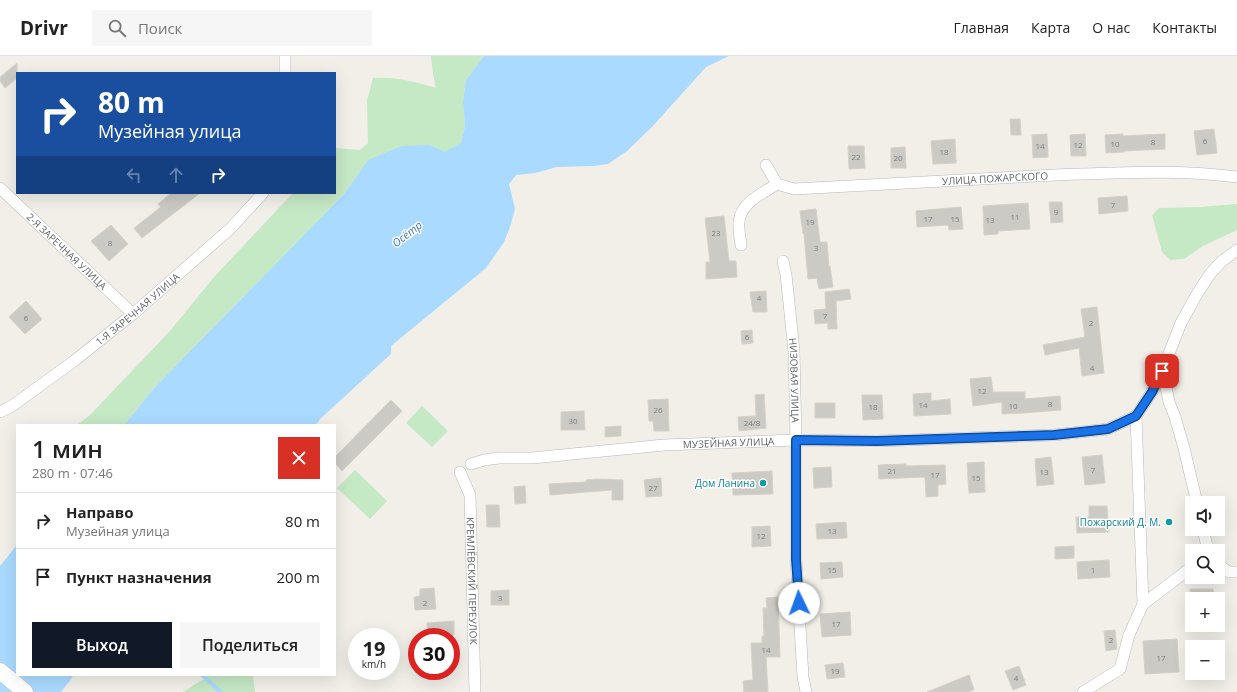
<!DOCTYPE html>
<html lang="ru">
<head>
<meta charset="utf-8">
<style>
  :root { --surface:#fff; --page:#f6f6f6; --text:#222; --muted:#767676; --line:#e0e0e0; --accent:#111827 }
  body { margin:0; font-family:"Open Sans",sans-serif; background:var(--page); color:var(--text); height:100vh; display:flex; flex-direction:column; font-size:15px; white-space:nowrap }
  * { box-sizing:border-box; margin:0 }
  p { font-size:13px; color:var(--muted) }
  .icon { flex:none; width:22px; height:22px; fill:none; stroke:currentColor; stroke-width:2; stroke-linecap:round; stroke-linejoin:round }
  .map { position:relative; flex:1; overflow:hidden }
  .panel { position:absolute; left:16px; top:368px; width:320px; height:252px; display:flex; flex-direction:column; background:var(--surface); border-radius:0px; box-shadow:0 4px 16px #0002 }
  .panel>* { flex:none }
  .hud { position:absolute; left:16px; top:16px; width:320px; height:122px; border-radius:0px; box-shadow:0 4px 16px #0002; background:#1a4fa0; color:#fff; overflow:hidden }
  .tools { position:absolute; left:1185px; top:440px; display:grid; gap:8px }
  .tools a { display:grid; place-items:center; width:40px; height:40px; border-radius:0px; background:var(--surface); box-shadow:0 4px 16px #0002; font-size:20px }
  .speed { position:absolute; left:348px; top:572px; display:flex; gap:8px; font-size:20px; font-weight:700; text-align:center }
  .speed>* { display:grid; place-content:center; width:52px; height:52px; border-radius:50%; background:var(--surface); box-shadow:0 4px 16px #0002; line-height:1 }
  .speed small { font-size:10px; font-weight:400 }
  .speed .limit { border:6px solid #d22; background:#fff; color:#111 }
  .pin { position:absolute; display:grid; place-items:center; width:34px; height:34px; color:#fff; margin:-17px; border-radius:8px; box-shadow:0 2px 6px #0006 }
  .me { position:absolute; width:44px; margin:-22px; rotate:357deg; stroke-linejoin:round; filter:drop-shadow(0 0 3px #0008) }
  .turn { display:flex; align-items:center; gap:14px; height:84px; padding:0 16px; font-size:18px }
  .turn .icon { width:52px; height:52px; stroke-width:2.5 }
  .turn b { display:block; font-size:28px; line-height:34px }
  .lanes { display:flex; align-items:center; height:38px; padding:0 16px; background:#0003; justify-content:center; gap:20px; direction:ltr }
  .lanes .off { opacity:.35 }
  .round { display:grid; place-items:center; flex:none; width:42px; height:42px; border-radius:0px; background:var(--page) }
  .headline { display:flex; align-items:center; justify-content:space-between; height:68px; padding:0 16px }
  h1 { font-size:24px; font-weight:600; line-height:30px }
  .primary-button { display:flex; gap:8px; margin-top:auto; padding:8px 16px }
  .primary-button a { flex:1; height:46px; border-radius:0px; background:var(--accent); color:#fff; font-size:16px; font-weight:600; line-height:46px; text-align:center }
  .primary-button a+a { background:var(--page); color:var(--text) }
  ul { padding:0; list-style:none }
  li { display:flex; align-items:center; gap:12px; height:56px; padding:0 16px; border-top:1px solid var(--line) }
  li div { flex:1 }
  li b { display:block; font-size:15px }
  li em { font-style:normal }
  header { display:flex; align-items:center; gap:24px; box-sizing:border-box; height:56px; padding:0 20px; background:var(--surface); border-bottom:1px solid var(--line) }
  header strong { font-size:19px }
  nav { display:flex; gap:22px; margin-inline-start:auto; font-size:14px }
  .search { width:280px; height:36px; background:var(--page); display:flex; align-items:center; gap:10px; box-sizing:border-box; padding:0 14px; border-radius:0px; color:var(--muted); font-size:15px }
  .map>svg:first-child { display:block }
  .green { fill:#c5e8c5 }
  .water { fill:#aadaff }
  .pier { fill:#f1efe8 }
  .lines { fill:none; stroke-linecap:round; stroke-linejoin:round }
  .stream { stroke:#aadaff; stroke-width:4 }
  .building { fill:#cccac5; stroke:#d6d1c6 }
  .street-casing { stroke:#b5b8bc; stroke-width:12 }
  .secondary-casing { stroke:#b6babf; stroke-width:17 }
  .street { stroke:#fff; stroke-width:11 }
  .secondary { stroke:#fff; stroke-width:16 }
  .route-casing { stroke:#114b97; stroke-width:10 }
  .route { stroke:#1a73e8; stroke-width:7 }
  .culture-dot { fill:#0f9aa8; stroke:#fff; stroke-width:1.5 }
  .labels { text-anchor:middle; stroke-width:3; stroke-linejoin:round; paint-order:stroke }
  .number-label { font-size:8px; fill:#7a7d7f }
  .street-label { font-size:10px; fill:#5f6368; stroke:#fff }
  .culture-label { font-size:10px; fill:#0d838f; stroke:#fff; text-anchor:end }
  .water-label { font-size:11px; font-style:italic; fill:#4174aa; stroke:#fff }
</style>
</head>
<body>
<header>
<strong>Drivr</strong>
<div class="search"><svg class="icon" aria-label="search" viewBox="0 0 24 24"><circle cx="10" cy="10" r="6"/><path d="M15 15l6 6"/></svg>Поиск</div>
<nav><a>Главная</a><a>Карта</a><a>О нас</a><a>Контакты</a></nav>
</header>
<div class="map">
<svg width="1237" height="636" viewBox="0 0 1237 636">
  <rect width="100%" height="100%" fill="#f1efe8"/>
  <path class="green" d="M 431,0 L 484,0 L 466,24 L 463,46 L 465,70 L 461,87 L 445,97 L 429,89 L 368,104 L 344,138 L 156,330 L 124,369 L 77,369 L 89,360 L 170,275 L 214,221 L 293,137 L 335,137 L 335,92 L 360,94 L 368,87 L 367,45 L 373,22 C 397,21 413,25 436,32 L 433,18 Z
    M 1237,148 L 1237,174 L 1203,190 L 1184,203 L 1170,204 L 1162,196 L 1152,159 L 1159,152 L 1200,151 Z
    M 422,350 L 448,375 L 432,391 L 406,367 Z
    M 355,414 L 387,445 L 370,463 L 337,432 Z
    M 210,619 L 253,619 L 255,636 L 183,636 Z"/>
  <path class="water" d="M 484,0 L 729,0 L 706,11 L 652,71 L 627,95 L 608,108 L 593,110 L 557,111 L 535,117 L 516,119 L 509,128 L 515,153 L 510,171 L 504,186 L 486,212 L 391,290 L 391,298 L 315,369 L 124,369 L 156,330 L 344,138 L 368,104 L 402,90 L 429,89 L 445,96 L 461,87 L 465,70 L 463,46 L 466,24 Z
    M 17,489 L 17,619 L 74,619 L 61,636 L 0,636 L 0,510 Z"/>
  <path class="pier" d="M 391,298 L 392,300 L 320,366 L 319,364 Z"/>
  <g class="lines">
    <path class="stream" d="M 202,619 L 221,636"/>
  </g>
  <path class="building" d="M 17,7 L 17,22 L 5,32 L 0,25 L 0,21 Z
    M 1010,63 L 1020,63 L 1021,79 L 1011,79 Z
    M 1214,73 L 1217,97 L 1197,99 L 1194,75 Z
    M 1047,78 L 1048,101 L 1033,102 L 1032,79 Z
    M 1085,78 L 1086,100 L 1071,100 L 1070,79 Z
    M 1123,78 L 1123,80 L 1165,78 L 1165,93 L 1124,95 L 1124,96 L 1106,97 L 1105,79 Z
    M 955,83 L 956,107 L 933,108 L 931,85 Z
    M 848,90 L 864,90 L 865,112 L 849,113 Z
    M 905,91 L 906,112 L 891,112 L 891,92 Z
    M 171,137 L 200,137 L 142,182 L 134,172 L 161,151 L 158,148 Z
    M 1127,140 L 1128,155 L 1099,158 L 1098,142 Z
    M 1049,146 L 1062,146 L 1063,166 L 1051,167 Z
    M 1028,147 L 1030,173 L 998,175 L 998,178 L 984,179 L 983,150 Z
    M 961,151 L 963,173 L 949,174 L 948,169 L 917,171 L 916,155 Z
    M 816,153 L 820,186 L 827,186 L 829,211 L 830,210 L 833,231 L 819,233 L 817,222 L 808,223 L 804,178 L 803,178 L 800,155 Z
    M 724,160 L 729,205 L 736,205 L 737,221 L 706,223 L 706,206 L 710,206 L 705,162 Z
    M 111,169 L 128,188 L 109,205 L 91,185 Z
    M 849,233 L 851,243 L 836,245 L 837,273 L 828,273 L 828,267 L 815,268 L 814,254 L 826,253 L 825,236 Z
    M 766,235 L 767,256 L 753,256 L 750,236 Z
    M 26,245 L 42,263 L 25,278 L 9,261 Z
    M 1097,251 L 1104,317 L 1082,320 L 1079,292 L 1045,299 L 1043,289 L 1085,281 L 1081,253 Z
    M 752,274 L 753,287 L 742,288 L 741,275 Z
    M 991,321 L 993,336 L 1025,336 L 1025,343 L 1060,340 L 1061,354 L 1024,357 L 1002,358 L 1002,346 L 973,350 L 970,323 Z
    M 931,337 L 931,345 L 950,343 L 951,358 L 914,360 L 913,338 Z
    M 764,338 L 766,372 L 739,375 L 738,361 L 756,360 L 755,339 Z
    M 862,339 L 882,339 L 883,363 L 863,364 Z
    M 668,343 L 669,375 L 654,375 L 653,365 L 649,365 L 648,344 Z
    M 391,344 L 402,355 L 342,415 L 335,407 L 335,401 Z
    M 815,347 L 835,347 L 835,362 L 815,362 Z
    M 584,355 L 585,374 L 561,374 L 561,356 Z
    M 621,370 L 621,380 L 605,381 L 605,371 Z
    M 1102,399 L 1105,427 L 1085,429 L 1082,401 Z
    M 1051,401 L 1054,428 L 1037,430 L 1035,403 Z
    M 984,406 L 985,436 L 969,437 L 967,407 Z
    M 906,408 L 906,410 L 945,409 L 946,428 L 938,429 L 938,440 L 926,441 L 925,421 L 879,423 L 878,409 Z
    M 831,411 L 832,431 L 814,432 L 813,412 Z
    M 772,415 L 773,438 L 733,439 L 732,417 Z
    M 661,422 L 662,440 L 646,441 L 644,424 Z
    M 597,423 L 623,424 L 623,444 L 612,444 L 612,434 L 550,439 L 549,428 L 586,426 L 586,424 Z
    M 525,430 L 526,447 L 515,448 L 514,431 Z
    M 486,449 L 499,449 L 500,471 L 487,471 Z
    M 1089,450 L 1107,450 L 1109,476 L 1077,477 L 1076,461 L 1089,461 Z
    M 846,466 L 847,482 L 817,483 L 816,468 Z
    M 770,470 L 771,490 L 752,491 L 752,471 Z
    M 1074,490 L 1074,502 L 1055,503 L 1055,491 Z
    M 1109,504 L 1110,521 L 1078,523 L 1077,506 Z
    M 842,506 L 843,521 L 821,523 L 820,507 Z
    M 434,532 L 436,553 L 415,554 L 414,541 L 420,540 L 420,533 Z
    M 1190,533 L 1213,533 L 1214,543 L 1191,543 Z
    M 509,534 L 509,549 L 491,549 L 491,535 Z
    M 778,541 L 780,601 L 766,601 L 768,636 L 744,636 L 743,625 L 753,624 L 751,587 L 762,587 L 762,580 L 764,580 L 763,552 L 767,552 L 766,542 Z
    M 850,556 L 851,579 L 822,581 L 820,558 Z
    M 454,565 L 454,579 L 428,581 L 427,567 Z
    M 1115,574 L 1117,593 L 1106,595 L 1104,575 Z
    M 1177,583 L 1179,616 L 1145,618 L 1143,585 Z
    M 843,607 L 845,621 L 827,623 L 825,609 Z
    M 1019,610 L 1026,629 L 1013,634 L 1005,615 Z
    M 969,619 L 974,634 L 968,636 L 927,636 Z"/>
  <g class="lines">
    <defs>
      <g id="street">
        <path d="M 285,0 L 285,17"/>
        <path id="s1" d="M 766,109 L 777,128 L 794,133 C 881,129 968,123 1055,119 C 1116,117 1177,113 1237,121"/>
        <path id="s2" d="M 0,132 L 133,258"/>
        <path d="M 741,189 C 740,180 737,169 740,161 C 744,145 765,136 777,128"/>
        <path id="s3" d="M 783,205 L 786,219 L 794,295 L 796,384 L 796,503 L 803,621 L 806,636"/>
        <path id="s4" d="M 0,356 L 12,350 L 74,305 L 133,258 L 231,172 L 263,137"/>
        <path d="M 1136,360 L 1143,548"/>
        <path id="s5" d="M 471,408 L 484,404 L 499,402 L 532,402 L 664,389 L 796,384 L 877,385 L 1054,379 L 1108,373 L 1136,360 L 1152,336 L 1166,305"/>
        <path id="s6" d="M 460,416 L 470,439 L 475,636"/>
        <path d="M 1197,447 L 1184,392 L 1175,361 L 1169,346 L 1165,326 L 1166,305 L 1181,267 L 1197,238 L 1210,218 L 1222,205 L 1237,194"/>
        <path d="M 1203,473 L 1208,495"/>
        <path d="M 1218,509 L 1229,516 L 1237,516"/>
        <path d="M 1083,636 L 1120,613 L 1129,579 L 1143,548 L 1192,511"/>
      </g>
      <path id="secondary" d="M 0,615 L 25,636"/>
    </defs>
    <use href="#street" class="street-casing"/>
    <use href="#secondary" class="secondary-casing"/>
    <use href="#street" class="street"/>
    <use href="#secondary" class="secondary"/>
  </g>
  <g class="lines">
    <defs>
      <path id="route" d="M 799,547 L 796,503 L 796,384 L 877,385 L 1054,379 L 1108,373 L 1136,360 L 1152,336 L 1162,315"/>
    </defs>
    <use href="#route" class="route-casing"/>
    <use href="#route" class="route"/>
  </g>
  <g class="culture-dot">
    <circle cx="763" cy="427" r="4"/>
    <circle cx="1169" cy="466" r="4"/>
  </g>
  <g class="labels">
    <g class="number-label">
      <text x="1205" y="88">6</text>
      <text x="1153" y="89">8</text>
      <text x="1115" y="91">10</text>
      <text x="1078" y="92">12</text>
      <text x="1040" y="93">14</text>
      <text x="944" y="99">18</text>
      <text x="856" y="104">22</text>
      <text x="898" y="105">20</text>
      <text x="1113" y="152">7</text>
      <text x="1056" y="159">9</text>
      <text x="1015" y="164">11</text>
      <text x="928" y="166">17</text>
      <text x="955" y="166">15</text>
      <text x="990" y="167">13</text>
      <text x="810" y="169">19</text>
      <text x="716" y="180">23</text>
      <text x="110" y="190">8</text>
      <text x="816" y="195">3</text>
      <text x="759" y="245">4</text>
      <text x="825" y="263">7</text>
      <text x="26" y="265">6</text>
      <text x="1091" y="270">2</text>
      <text x="747" y="284">6</text>
      <text x="1092" y="315">4</text>
      <text x="982" y="338">12</text>
      <text x="1050" y="351">8</text>
      <text x="923" y="352">14</text>
      <text x="1013" y="353">10</text>
      <text x="873" y="354">18</text>
      <text x="658" y="357">26</text>
      <text x="573" y="368">30</text>
      <text x="752" y="370">24/8</text>
      <text x="1093" y="417">7</text>
      <text x="892" y="418">21</text>
      <text x="1044" y="419">13</text>
      <text x="935" y="422">17</text>
      <text x="976" y="425">15</text>
      <text x="653" y="435">27</text>
      <text x="832" y="478">13</text>
      <text x="761" y="483">12</text>
      <text x="832" y="517">15</text>
      <text x="1093" y="517">1</text>
      <text x="500" y="545">3</text>
      <text x="425" y="550">2</text>
      <text x="836" y="571">17</text>
      <text x="1111" y="587">2</text>
      <text x="766" y="597">14</text>
      <text x="1161" y="605">17</text>
      <text x="835" y="618">19</text>
      <text x="1016" y="625">4</text>
    </g>
    <g class="street-label">
      <text dy="4" stroke="none"><textPath href="#s1" startOffset="241">УЛИЦА ПОЖАРСКОГО</textPath></text>
      <text dy="4" stroke="none"><textPath href="#s2" startOffset="92">2-Я ЗАРЕЧНАЯ УЛИЦА</textPath></text>
      <text dy="4" stroke="none"><textPath href="#s4" startOffset="172">1-Я ЗАРЕЧНАЯ УЛИЦА</textPath></text>
      <text dy="4" stroke="none"><textPath href="#s3" startOffset="120">НИЗОВАЯ УЛИЦА</textPath></text>
      <text dy="4" stroke="none"><textPath href="#s5" startOffset="259">МУЗЕЙНАЯ УЛИЦА</textPath></text>
      <text dy="4" stroke="none"><textPath href="#s6" startOffset="111">КРЕМЛЁВСКИЙ ПЕРЕУЛОК</textPath></text>
    </g>
    <g class="culture-label">
      <text x="755" y="431">Дом Ланина</text>
      <text x="1161" y="470">Пожарский Д. М.</text>
    </g>
    <g class="water-label">
      <text transform="translate(407 178) rotate(-38)" y="4">Осётр</text>
    </g>
  </g>
</svg>
<div class="tools">
<a><svg class="icon" aria-label="sound" viewBox="0 0 24 24"><path d="M4 9h4l5-4v14l-5-4H4zM17 9q2 3 0 6"/></svg></a>
<a><svg class="icon" aria-label="search" viewBox="0 0 24 24"><circle cx="10" cy="10" r="6"/><path d="M15 15l6 6"/></svg></a>
<a>+</a>
<a>−</a>
</div>
<div class="speed"><div>19<small>km/h</small></div><div class="limit">30</div></div>
<div class="pin" style="left:1162px;top:315px;background:#d93025"><svg class="icon" aria-label="arrive" viewBox="0 0 24 24"><path d="M6 21V4h12l-3 4 3 4H6"/></svg></div>
<svg class="me" style="left:799px;top:547px" viewBox="-20 -20 40 40"><circle r="19" fill="#fff"/><path d="M0-13L10 11 0 6-10 11z" fill="#1a73e8"/></svg>
<div class="hud">
<div class="turn"><svg class="icon" aria-label="right" viewBox="0 0 24 24"><path d="M7 20v-9h11M14 6l5 5-5 5"/></svg><div><b>80 m</b>Музейная улица</div></div>
<div class="lanes"><svg class="icon off" aria-label="left" viewBox="0 0 24 24"><path d="M17 20v-9H6M10 6l-5 5 5 5"/></svg><svg class="icon off" aria-label="ahead" viewBox="0 0 24 24"><path d="M12 20V5M6 11l6-6 6 6"/></svg><svg class="icon" aria-label="right" viewBox="0 0 24 24"><path d="M7 20v-9h11M14 6l5 5-5 5"/></svg></div>
</div>
<section class="panel">
<div class="headline"><div><h1>1 мин</h1><p>280 m · 07:46</p></div><a class="round" style="background:#d93025;color:#fff"><svg class="icon" aria-label="close" viewBox="0 0 24 24"><path d="M6 6l12 12M18 6L6 18"/></svg></a></div>
<ul>
<li><svg class="icon" aria-label="right" viewBox="0 0 24 24"><path d="M7 20v-9h11M14 6l5 5-5 5"/></svg><div><b>Направо</b><p>Музейная улица</p></div><em>80 m</em></li>
<li><svg class="icon" aria-label="arrive" viewBox="0 0 24 24"><path d="M6 21V4h12l-3 4 3 4H6"/></svg><div><b>Пункт назначения</b></div><em>200 m</em></li>
</ul>
<div class="primary-button"><a>Выход</a><a>Поделиться</a></div>
</section>
</div>
</body>
</html>
